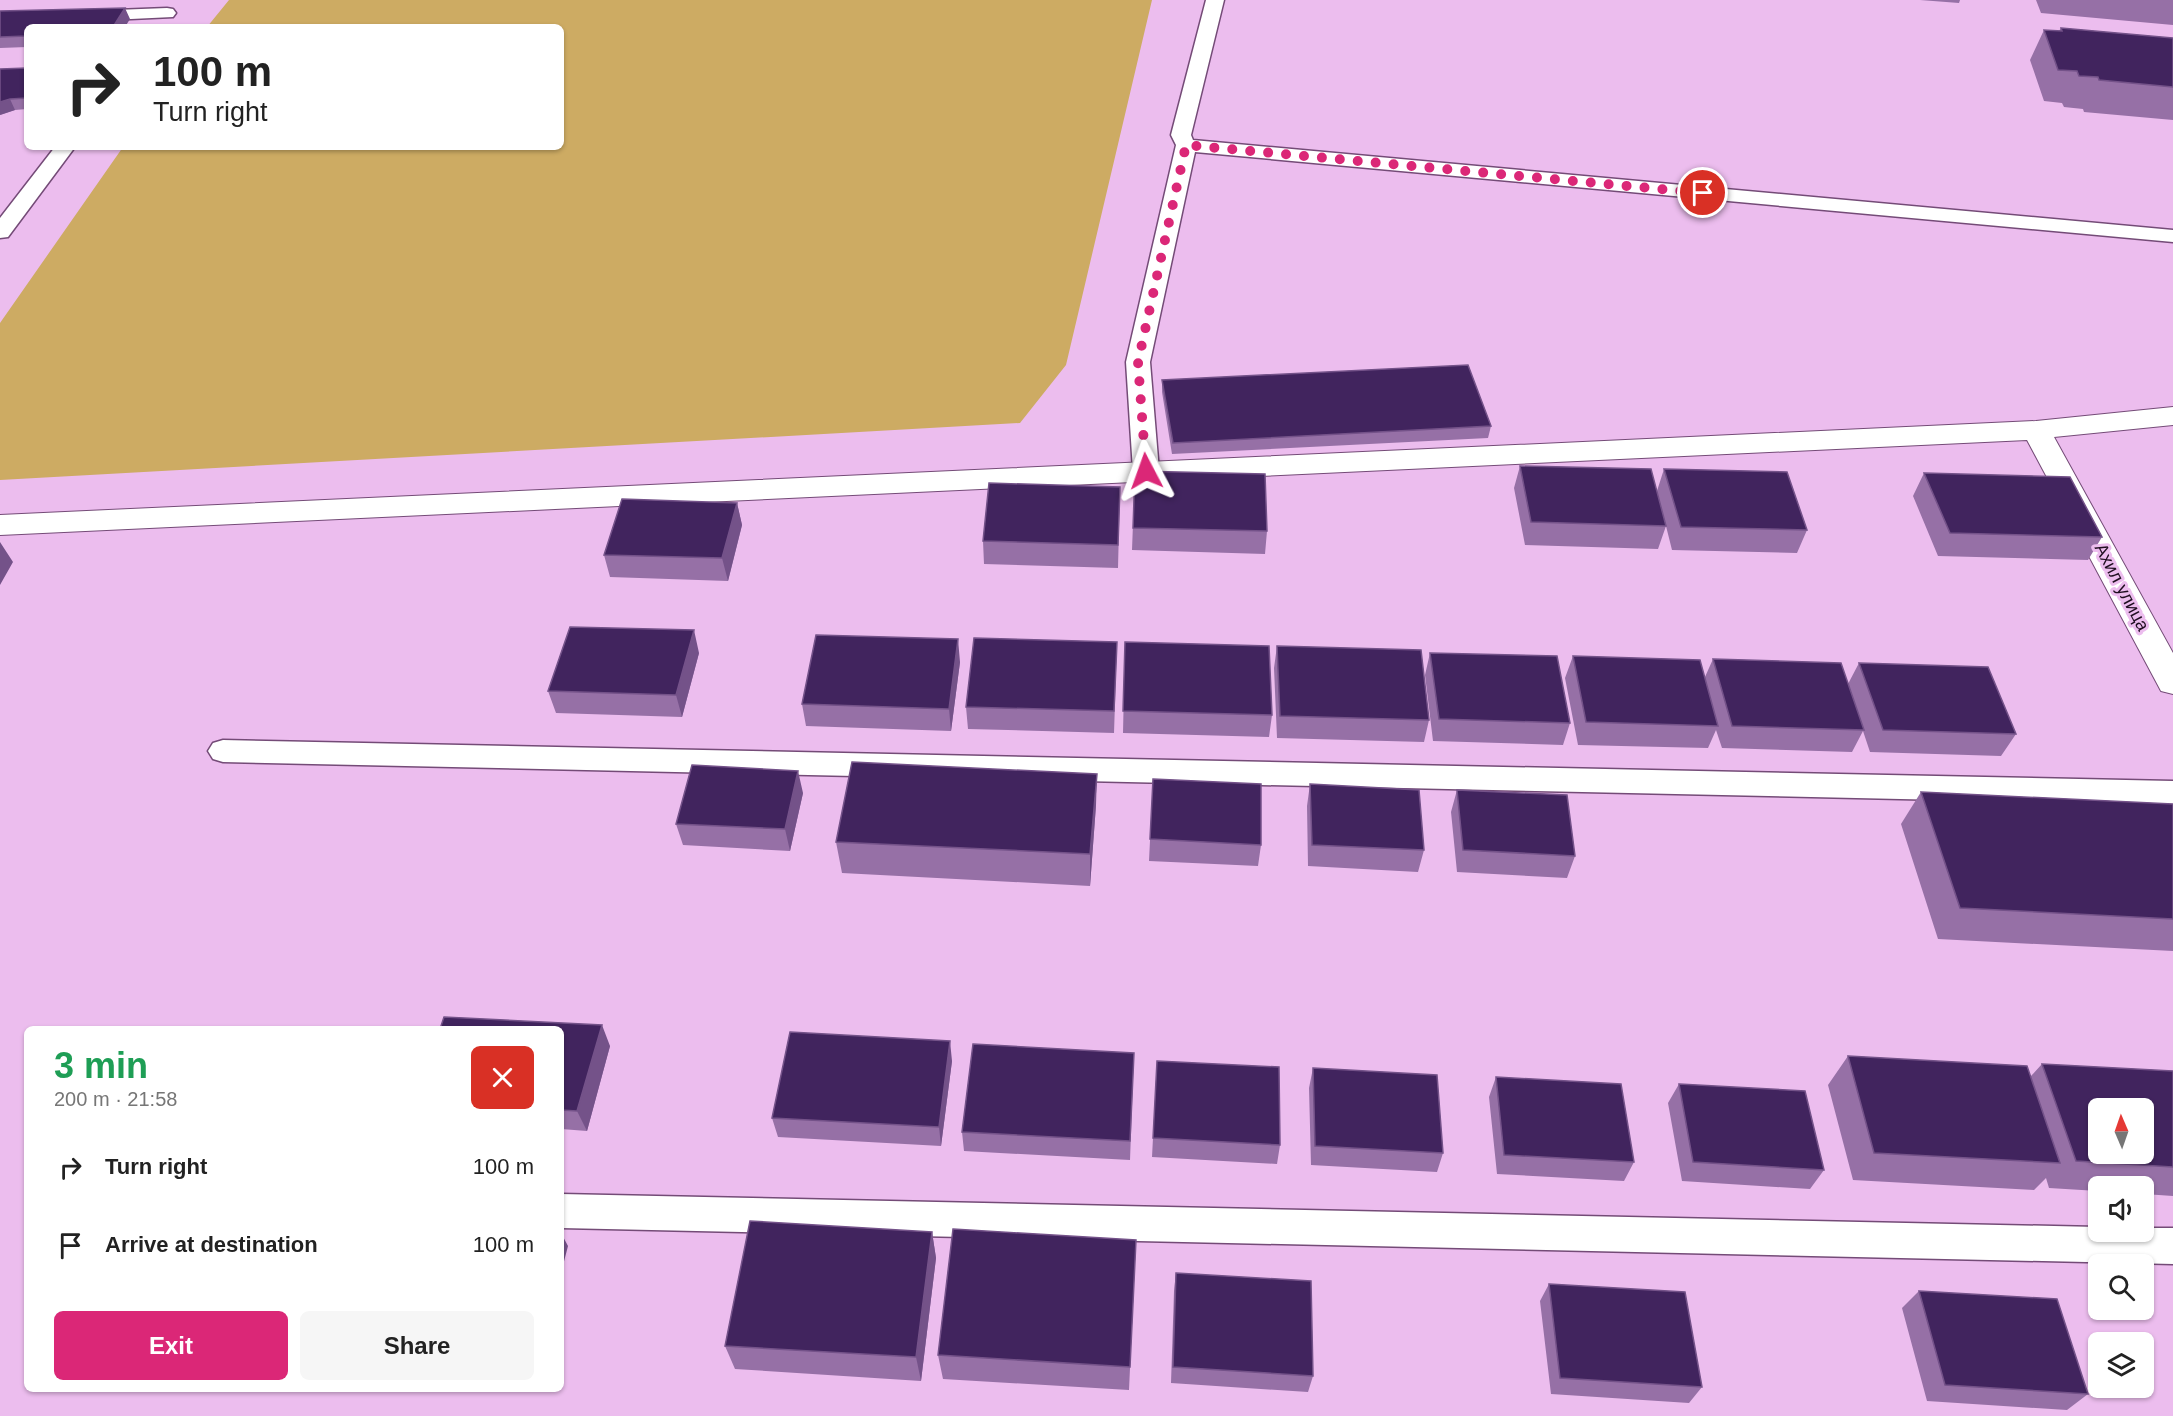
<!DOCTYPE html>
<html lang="en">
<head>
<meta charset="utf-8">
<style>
  :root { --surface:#fff; --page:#f6f6f6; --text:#222; --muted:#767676; --accent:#db2777 }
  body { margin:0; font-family:Helvetica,sans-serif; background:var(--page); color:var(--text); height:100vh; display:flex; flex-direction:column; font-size:22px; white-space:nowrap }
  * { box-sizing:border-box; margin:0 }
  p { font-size:20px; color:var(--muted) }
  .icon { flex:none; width:33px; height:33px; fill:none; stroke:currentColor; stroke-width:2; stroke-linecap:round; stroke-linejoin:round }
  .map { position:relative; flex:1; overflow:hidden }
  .panel { position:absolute; left:24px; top:1026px; width:540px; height:366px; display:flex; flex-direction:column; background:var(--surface); border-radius:9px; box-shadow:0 2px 4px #0004 }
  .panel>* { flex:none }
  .top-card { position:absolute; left:24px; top:24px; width:540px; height:126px; border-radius:9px; box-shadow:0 2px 4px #0004; background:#fff; color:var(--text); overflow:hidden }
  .needle { width:39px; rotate:358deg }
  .fabs { position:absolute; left:2088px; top:1098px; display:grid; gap:12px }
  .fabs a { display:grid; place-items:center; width:66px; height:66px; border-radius:9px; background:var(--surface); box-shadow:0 2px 4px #0004; font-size:30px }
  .pin { position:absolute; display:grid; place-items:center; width:51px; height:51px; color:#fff; margin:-26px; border:3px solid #fff; border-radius:50%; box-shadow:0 2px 6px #0007 }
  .me { position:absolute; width:66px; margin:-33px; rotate:356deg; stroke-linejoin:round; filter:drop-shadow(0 0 4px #0008) }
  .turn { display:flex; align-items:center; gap:21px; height:126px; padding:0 30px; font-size:27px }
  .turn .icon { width:78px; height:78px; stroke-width:2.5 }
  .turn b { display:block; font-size:42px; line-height:51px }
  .round { display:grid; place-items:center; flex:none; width:63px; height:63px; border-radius:9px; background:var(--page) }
  .summary { display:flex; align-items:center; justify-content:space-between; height:102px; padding:0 30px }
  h1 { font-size:36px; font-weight:600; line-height:45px; color:#1e9e55 }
  .primary-button { display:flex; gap:12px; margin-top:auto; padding:12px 30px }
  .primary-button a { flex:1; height:69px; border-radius:9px; background:var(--accent); color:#fff; font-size:24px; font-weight:600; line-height:69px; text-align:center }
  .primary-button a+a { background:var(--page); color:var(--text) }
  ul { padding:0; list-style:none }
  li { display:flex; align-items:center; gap:18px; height:78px; padding:0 30px }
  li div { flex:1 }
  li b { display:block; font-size:22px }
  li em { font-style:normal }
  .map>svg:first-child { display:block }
  .green { fill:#cdab63 }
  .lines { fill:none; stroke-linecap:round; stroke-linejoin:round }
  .service-casing { stroke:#744b77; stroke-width:3 }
  .minor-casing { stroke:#744b77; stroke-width:2 }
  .service { fill:#fff; fill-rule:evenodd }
  .minor { fill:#fff; fill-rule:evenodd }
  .wall { fill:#9670a6 }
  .shaded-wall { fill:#745289 }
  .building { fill:#41245e; stroke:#745289; stroke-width:1.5; fill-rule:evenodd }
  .route { stroke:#db2777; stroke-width:10; stroke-dasharray:0 18 }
  .labels { text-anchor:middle; stroke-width:6; stroke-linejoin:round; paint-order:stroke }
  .street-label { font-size:18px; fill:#1f0e20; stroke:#ecbdee }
</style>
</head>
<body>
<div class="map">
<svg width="2173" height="1416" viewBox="0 0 2173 1416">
  <rect width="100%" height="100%" fill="#ecbdee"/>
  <path class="green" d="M 229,0 L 1152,0 L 1066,365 L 1020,423 L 0,480 L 0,323 L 123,147 L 561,147 L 561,27 L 207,27 Z"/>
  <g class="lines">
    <defs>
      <path id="service" d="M 1206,0 L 1224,0 L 1191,135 L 1193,140 L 2173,230 L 2173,242 L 1195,152 L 1150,362 L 1159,471 L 1155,477 L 1146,479 L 1137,477 L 1133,471 L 1126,362 L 1176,145 L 1171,135 Z
        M 167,8 L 173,9 L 176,13 L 173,17 L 89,21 L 83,20 L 80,16 L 83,12 L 89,11 Z
        M 55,147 L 75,147 L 8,237 L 0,238 L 0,218 Z
        M 223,740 L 2173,781 L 2173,805 L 223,762 L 213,759 L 208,751 L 213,743 Z
        M 561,1194 L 2098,1227 L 2098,1232 L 2144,1232 L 2144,1228 L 2173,1228 L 2173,1264 L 561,1228 Z"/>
      <path id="minor" d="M 2173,407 L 2173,425 L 2054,437 L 2173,653 L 2173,694 L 2161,691 L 2027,440 L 0,535 L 0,515 L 2036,421 Z"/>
    </defs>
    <use href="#service" class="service-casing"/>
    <use href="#minor" class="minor-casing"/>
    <use href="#service" class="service"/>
    <use href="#minor" class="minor"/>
  </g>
  <path class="wall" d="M 1920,0 L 1960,0 L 1959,3 Z
    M 2036,0 L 2173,0 L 2173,25 L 2041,13 Z
    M 0,11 L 130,19 L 27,27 L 27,47 L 0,48 Z
    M 2061,28 L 2173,38 L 2173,120 L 2084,112 L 2083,109 L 2064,107 L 2062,103 L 2044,101 L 2030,60 L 2044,30 L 2059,31 Z
    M 27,68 L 27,109 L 15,110 L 0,115 Z
    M 1162,380 L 1491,426 L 1488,438 L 1172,454 L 1162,392 Z
    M 1520,466 L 1657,491 L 1664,469 L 1807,530 L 1797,553 L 1672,550 L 1666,526 L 1658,549 L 1525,545 L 1514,488 Z
    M 1135,471 L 1267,531 L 1265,554 L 1132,550 Z
    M 1924,473 L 2102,537 L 2088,560 L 1938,556 L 1913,496 Z
    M 1120,487 L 1118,568 L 984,564 L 983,541 Z
    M 737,503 L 742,525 L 728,581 L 610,577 L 604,555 Z
    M 1117,642 L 1114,733 L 968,729 L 966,707 Z
    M 1125,642 L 1272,715 L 1269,737 L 1123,733 Z
    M 1277,646 L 1429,720 L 1424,742 L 1277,738 L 1274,668 Z
    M 699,653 L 682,717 L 556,713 L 548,691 Z
    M 1430,653 L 1570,723 L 1563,745 L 1433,741 L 1425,675 Z
    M 1573,656 L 1705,677 L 1713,659 L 1848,684 L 1859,663 L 2016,734 L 2001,756 L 1870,752 L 1863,731 L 1852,752 L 1722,748 L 1716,730 L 1708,748 L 1578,745 L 1565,678 Z
    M 960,662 L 951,731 L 806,726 L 802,704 Z
    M 1153,779 L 1261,845 L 1258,866 L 1149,861 Z
    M 1310,784 L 1424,850 L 1418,872 L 1308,866 L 1307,806 Z
    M 1457,790 L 1575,856 L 1567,878 L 1457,872 L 1451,812 Z
    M 1921,792 L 2173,804 L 2173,951 L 1938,939 L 1901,824 Z
    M 803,793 L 790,851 L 683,845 L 676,824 Z
    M 1096,805 L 1090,886 L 842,873 L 836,842 Z
    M 561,1029 L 610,1046 L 587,1131 L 561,1129 Z
    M 1134,1053 L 1130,1160 L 964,1151 L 962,1132 Z
    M 1848,1056 L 2031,1076 L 2042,1064 L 2173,1071 L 2173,1196 L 2144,1194 L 2144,1186 L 2098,1186 L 2098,1191 L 2049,1188 L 2046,1178 L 2034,1190 L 1853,1180 L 1828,1085 Z
    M 952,1061 L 941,1146 L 778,1137 L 772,1118 Z
    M 1157,1061 L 1280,1145 L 1277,1164 L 1152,1157 Z
    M 1313,1068 L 1443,1153 L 1437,1172 L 1311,1165 L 1309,1088 Z
    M 1496,1077 L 1634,1162 L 1624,1181 L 1497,1174 L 1489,1097 Z
    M 1679,1084 L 1824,1170 L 1810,1189 L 1682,1181 L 1668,1103 Z
    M 932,1232 L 936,1258 L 921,1381 L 735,1369 L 725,1346 Z
    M 1136,1240 L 1129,1390 L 943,1379 L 938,1355 Z
    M 1176,1273 L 1313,1376 L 1308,1392 L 1171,1383 L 1174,1291 Z
    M 1549,1284 L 1702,1387 L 1689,1403 L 1551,1394 L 1540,1301 Z
    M 1919,1291 L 2088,1394 L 2067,1410 L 1927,1401 L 1902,1308 Z"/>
  <path class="shaded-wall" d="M 125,8 L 130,19 L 125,27 L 113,27 Z
    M 10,99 L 15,110 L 0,115 L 0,102 Z
    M 737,503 L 742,525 L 728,581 L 722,558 Z
    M 0,542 L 13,562 L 0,585 Z
    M 694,630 L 699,653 L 682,717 L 676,695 Z
    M 958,639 L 960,662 L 951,731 L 949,709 Z
    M 798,771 L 803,793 L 790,851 L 785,829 Z
    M 1097,774 L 1096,805 L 1090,886 L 1090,854 Z
    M 602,1025 L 610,1046 L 587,1131 L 577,1111 Z
    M 950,1041 L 952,1061 L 941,1146 L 939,1127 Z
    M 932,1232 L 936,1258 L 921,1381 L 916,1357 Z
    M 561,1233 L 568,1246 L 561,1273 Z"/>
  <path class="building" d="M 125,8 L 113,27 L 27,27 L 27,36 L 0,37 L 0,11 Z
    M 2061,28 L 2173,38 L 2173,87 L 2099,80 L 2098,77 L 2079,76 L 2077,71 L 2058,70 L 2044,30 L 2062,31 Z
    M 27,68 L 27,98 L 10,99 L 0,102 L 0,69 Z
    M 1468,365 L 1491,426 L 1173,443 L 1162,380 Z
    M 1520,466 L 1651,469 L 1666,526 L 1531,522 Z
    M 1664,469 L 1787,472 L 1807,530 L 1681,527 Z
    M 1135,471 L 1265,474 L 1267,531 L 1133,528 Z
    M 1924,473 L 2070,477 L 2102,537 L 1950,533 Z
    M 989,483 L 1120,487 L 1118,545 L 983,541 Z
    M 622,499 L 737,503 L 722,558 L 604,555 Z
    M 570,627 L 694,630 L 676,695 L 548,691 Z
    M 816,635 L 958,639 L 949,709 L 802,704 Z
    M 974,638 L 1117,642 L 1114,711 L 966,707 Z
    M 1125,642 L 1269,646 L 1272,715 L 1123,711 Z
    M 1277,646 L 1421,650 L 1429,720 L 1280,716 Z
    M 1430,653 L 1557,656 L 1570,723 L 1439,719 Z
    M 1573,656 L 1700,660 L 1718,726 L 1586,722 Z
    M 1713,659 L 1841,663 L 1864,730 L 1732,726 Z
    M 1859,663 L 1988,667 L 2016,734 L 1883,730 Z
    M 852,762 L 1097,774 L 1090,854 L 836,842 Z
    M 692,765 L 798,771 L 785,829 L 676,824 Z
    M 1153,779 L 1261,784 L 1261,845 L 1150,839 Z
    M 1310,784 L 1419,790 L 1424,850 L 1312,845 Z
    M 1457,790 L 1567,795 L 1575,856 L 1463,850 Z
    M 1921,792 L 2173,804 L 2173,919 L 1960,908 Z
    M 444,1017 L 602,1025 L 577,1111 L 561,1110 L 561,1029 L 440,1029 Z
    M 790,1032 L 950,1041 L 939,1127 L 772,1118 Z
    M 973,1044 L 1134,1053 L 1130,1141 L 962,1132 Z
    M 1848,1056 L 2027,1066 L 2060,1163 L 1874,1153 Z
    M 1157,1061 L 1279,1067 L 1280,1145 L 1153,1138 Z
    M 2042,1064 L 2173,1071 L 2173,1167 L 2076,1161 ZM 2098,1108 L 2144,1108 L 2144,1154 L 2098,1154 Z
    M 1313,1068 L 1437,1075 L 1443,1153 L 1315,1146 Z
    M 1496,1077 L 1621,1084 L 1634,1162 L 1504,1155 Z
    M 1679,1084 L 1805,1091 L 1824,1170 L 1693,1162 Z
    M 750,1221 L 932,1232 L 916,1357 L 725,1346 Z
    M 953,1229 L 1136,1240 L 1130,1367 L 938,1355 Z
    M 1176,1273 L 1311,1281 L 1313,1376 L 1173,1367 Z
    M 1549,1284 L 1685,1292 L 1702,1387 L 1560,1378 Z
    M 1919,1291 L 2057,1299 L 2088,1394 L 1945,1385 Z"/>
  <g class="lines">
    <path class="route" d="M 1146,471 L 1138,362 L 1186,145 L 1703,193"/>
  </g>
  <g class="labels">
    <g class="street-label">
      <text transform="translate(2122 587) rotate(62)" y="6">Ахил улица</text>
    </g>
  </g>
</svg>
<div class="fabs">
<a><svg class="needle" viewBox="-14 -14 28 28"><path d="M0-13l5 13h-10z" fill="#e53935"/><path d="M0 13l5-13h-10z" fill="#767676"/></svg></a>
<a><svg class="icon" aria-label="sound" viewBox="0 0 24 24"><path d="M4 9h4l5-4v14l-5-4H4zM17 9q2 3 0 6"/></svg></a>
<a><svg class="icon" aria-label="search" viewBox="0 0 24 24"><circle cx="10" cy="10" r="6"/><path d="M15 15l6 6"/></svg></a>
<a><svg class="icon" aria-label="layers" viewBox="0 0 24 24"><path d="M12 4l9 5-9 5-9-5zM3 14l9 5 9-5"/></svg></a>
</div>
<div class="pin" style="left:1703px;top:193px;background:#d93025"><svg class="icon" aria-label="arrive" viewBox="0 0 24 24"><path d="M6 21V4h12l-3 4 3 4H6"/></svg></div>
<svg class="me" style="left:1146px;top:471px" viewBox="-20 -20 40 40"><path d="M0-17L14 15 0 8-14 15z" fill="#db2777" stroke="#fff" stroke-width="4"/></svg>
<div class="top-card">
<div class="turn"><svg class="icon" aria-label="right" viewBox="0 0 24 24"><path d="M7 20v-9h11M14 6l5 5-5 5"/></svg><div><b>100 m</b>Turn right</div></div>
</div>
<section class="panel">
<div class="summary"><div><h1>3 min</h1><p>200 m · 21:58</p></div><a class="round" style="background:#d93025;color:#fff"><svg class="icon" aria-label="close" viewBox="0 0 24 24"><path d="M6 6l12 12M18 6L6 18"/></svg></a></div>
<ul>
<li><svg class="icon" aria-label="right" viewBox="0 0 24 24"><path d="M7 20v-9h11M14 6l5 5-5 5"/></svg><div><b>Turn right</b></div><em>100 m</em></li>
<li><svg class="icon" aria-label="arrive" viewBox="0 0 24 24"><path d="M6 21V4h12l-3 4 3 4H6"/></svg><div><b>Arrive at destination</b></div><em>100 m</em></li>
</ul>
<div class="primary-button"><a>Exit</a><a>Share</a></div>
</section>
</div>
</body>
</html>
